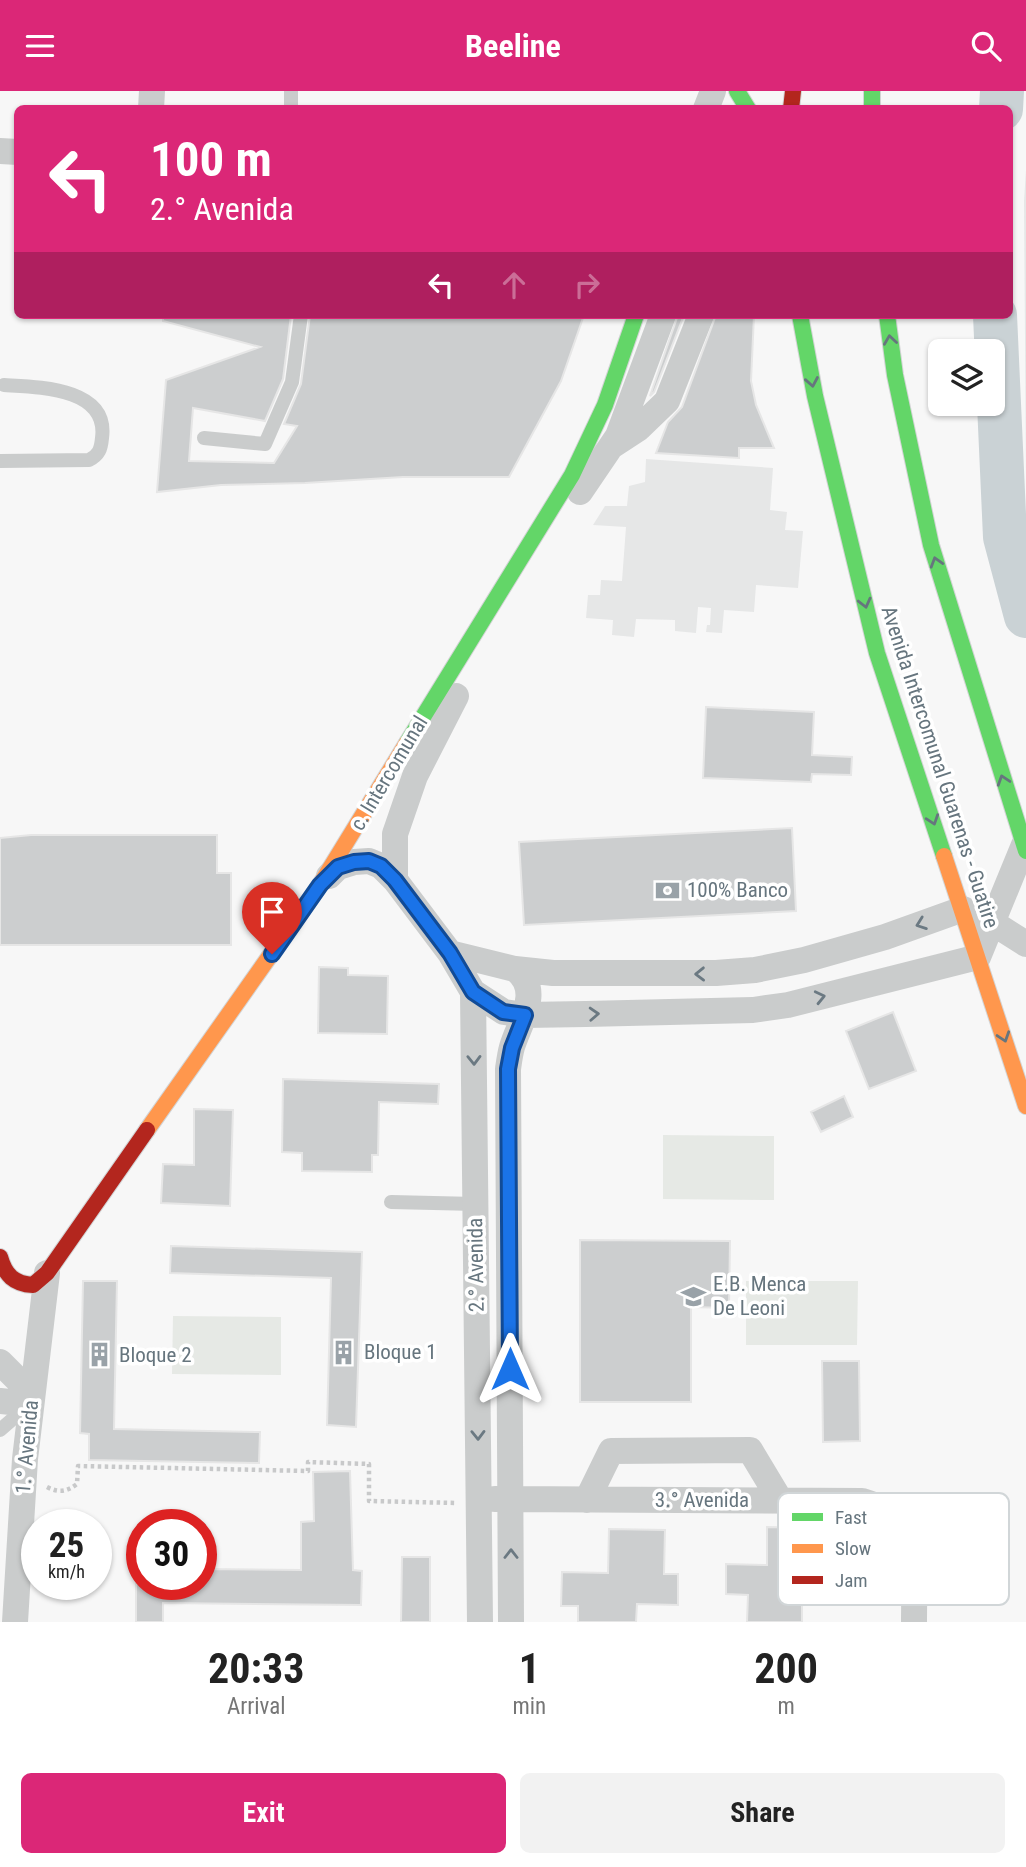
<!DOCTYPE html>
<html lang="en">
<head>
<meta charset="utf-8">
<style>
  :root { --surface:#fff; --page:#f2f2f2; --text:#222; --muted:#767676; --accent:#db2777 }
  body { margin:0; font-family:"Roboto Condensed",sans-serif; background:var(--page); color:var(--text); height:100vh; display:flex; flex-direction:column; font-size:26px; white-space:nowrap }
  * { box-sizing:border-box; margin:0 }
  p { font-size:23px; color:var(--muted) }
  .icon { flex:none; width:38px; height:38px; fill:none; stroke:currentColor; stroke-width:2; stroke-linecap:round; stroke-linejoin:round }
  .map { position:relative; height:1531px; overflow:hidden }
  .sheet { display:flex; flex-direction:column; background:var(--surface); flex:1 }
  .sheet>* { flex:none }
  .banner { position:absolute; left:14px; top:14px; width:999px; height:214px; border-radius:10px; box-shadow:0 2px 5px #0004; background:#db2777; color:#fff; overflow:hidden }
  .tools { position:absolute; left:928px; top:248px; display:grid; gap:14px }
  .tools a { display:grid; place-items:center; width:77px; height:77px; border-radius:10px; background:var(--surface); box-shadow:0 2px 5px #0004; font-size:35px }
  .speed { position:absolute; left:21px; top:1418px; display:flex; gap:14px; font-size:35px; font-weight:700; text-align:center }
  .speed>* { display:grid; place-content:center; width:91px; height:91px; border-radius:50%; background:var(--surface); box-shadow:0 2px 5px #0004; line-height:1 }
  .speed small { font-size:18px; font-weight:400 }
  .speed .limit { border:10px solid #d22; background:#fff; color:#111 }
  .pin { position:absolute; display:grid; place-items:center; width:60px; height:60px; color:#fff; margin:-72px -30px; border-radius:50% 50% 50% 0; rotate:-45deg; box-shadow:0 0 7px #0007 }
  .pin .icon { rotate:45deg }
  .me { position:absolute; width:77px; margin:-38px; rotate:0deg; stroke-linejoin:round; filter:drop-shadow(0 0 5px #0008) }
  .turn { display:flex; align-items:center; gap:24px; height:147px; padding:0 21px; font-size:32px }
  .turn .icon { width:91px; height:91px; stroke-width:2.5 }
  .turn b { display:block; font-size:49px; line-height:60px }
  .lanes { display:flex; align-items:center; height:66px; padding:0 21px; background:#0003; justify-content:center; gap:35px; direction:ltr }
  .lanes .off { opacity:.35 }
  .eta { display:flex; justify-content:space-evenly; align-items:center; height:119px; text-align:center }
  .eta b { font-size:42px; font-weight:700; line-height:49px }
  .action { display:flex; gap:14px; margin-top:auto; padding:14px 21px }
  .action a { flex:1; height:80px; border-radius:10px; background:var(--accent); color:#fff; font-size:28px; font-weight:700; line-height:80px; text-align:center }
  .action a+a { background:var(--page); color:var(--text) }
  header { display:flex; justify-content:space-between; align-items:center; height:91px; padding:0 21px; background:var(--accent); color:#fff; font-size:32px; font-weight:700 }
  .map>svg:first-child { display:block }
  .built { fill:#e6e7e7 }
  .green { fill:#e6e9e5 }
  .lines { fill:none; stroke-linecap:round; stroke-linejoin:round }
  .river { stroke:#cad2d5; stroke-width:44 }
  .building { fill:#cccecf; stroke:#e6e6e6; stroke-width:2 }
  .fast-casing { stroke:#d3d4d5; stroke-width:18 }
  .slow-casing { stroke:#d3d4d5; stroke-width:18 }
  .jam-casing { stroke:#d3d4d5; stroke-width:18 }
  .path { stroke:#c8c9ca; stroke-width:4.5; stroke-dasharray:3.5 3.5; stroke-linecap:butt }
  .lane { stroke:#cacccc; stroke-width:14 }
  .street { stroke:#cacccc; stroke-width:26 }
  .fast { stroke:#63d668; stroke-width:16 }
  .slow { stroke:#ff974d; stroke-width:16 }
  .jam { stroke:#b3261e; stroke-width:16 }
  .oneway { stroke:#66757e }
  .oneway2 { stroke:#6b7982 }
  .route-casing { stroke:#114b97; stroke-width:18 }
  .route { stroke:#1a73e8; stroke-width:12 }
  .labels { text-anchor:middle; stroke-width:7; stroke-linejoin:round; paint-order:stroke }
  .street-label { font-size:21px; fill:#66757e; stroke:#fff }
  .poi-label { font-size:21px; fill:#66757e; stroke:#fff; text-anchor:start }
  .key { fill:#fff; stroke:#d1d6d8; stroke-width:2 }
  .key-label { font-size:19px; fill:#66757e }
</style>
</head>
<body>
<header><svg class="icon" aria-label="menu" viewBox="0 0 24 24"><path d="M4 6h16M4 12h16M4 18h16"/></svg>Beeline<svg class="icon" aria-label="search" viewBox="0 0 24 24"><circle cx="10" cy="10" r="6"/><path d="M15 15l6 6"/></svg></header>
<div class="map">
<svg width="1026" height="1531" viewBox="0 0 1026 1531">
  <rect width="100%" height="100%" fill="#f7f7f7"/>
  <path class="built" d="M 1026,79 L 1026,386 L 1024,110 Z
    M 646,368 L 773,377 L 770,419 L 787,421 L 785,439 L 803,440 L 798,497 L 756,494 L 754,521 L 724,519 L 722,542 L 706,541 L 707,534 L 710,534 L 711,517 L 698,516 L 696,542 L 675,540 L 675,529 L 636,528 L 634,546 L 612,544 L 613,529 L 586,527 L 588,504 L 600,504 L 601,489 L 622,490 L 626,436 L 593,434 L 605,415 L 627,415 L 629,395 L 645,391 Z"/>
  <path class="green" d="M 663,1044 L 774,1045 L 774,1109 L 663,1108 Z
    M 746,1190 L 858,1190 L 857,1254 L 746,1254 Z
    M 173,1225 L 281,1226 L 281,1284 L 172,1283 Z"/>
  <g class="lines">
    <path class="river" d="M 1001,18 L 1002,0
      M 995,224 L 1005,446 L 1026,525"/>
  </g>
  <path class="building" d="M 163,224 L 291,224 L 283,288 L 265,330 L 193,317 L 189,370 L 274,372 L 297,335 L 284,333 L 301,293 L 310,224 L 584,224 L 561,290 L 509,386 L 403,386 L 305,392 L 221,394 L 157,401 L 166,289 L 260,256 L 163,230 Z
    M 678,224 L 684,224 L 654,301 L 650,305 Z
    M 716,224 L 754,224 L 751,290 L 756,314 L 774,357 L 739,357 L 739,367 L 656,362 L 668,331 L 682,316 Z
    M 706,616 L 814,621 L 812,664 L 852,666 L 851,684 L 812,683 L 811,691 L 703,687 Z
    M 792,737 L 796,820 L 524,834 L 519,751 Z
    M 31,744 L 217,744 L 217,782 L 231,782 L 231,854 L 0,854 L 0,747 Z
    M 319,876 L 348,877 L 348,884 L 388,885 L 387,943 L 318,942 Z
    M 893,921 L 916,980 L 869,998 L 846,940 Z
    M 283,988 L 439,993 L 438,1013 L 379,1011 L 378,1064 L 372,1064 L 372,1081 L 302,1080 L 302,1062 L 282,1061 Z
    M 844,1005 L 853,1026 L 821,1041 L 811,1021 Z
    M 194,1018 L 233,1019 L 230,1115 L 161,1112 L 163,1073 L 194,1074 Z
    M 580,1149 L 730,1150 L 729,1217 L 691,1216 L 691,1311 L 580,1311 Z
    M 171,1155 L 362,1161 L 356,1336 L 327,1334 L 331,1187 L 170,1182 Z
    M 83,1190 L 117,1190 L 114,1338 L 260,1341 L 259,1372 L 89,1369 L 89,1343 L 80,1342 Z
    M 822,1270 L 859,1270 L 860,1350 L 823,1351 Z
    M 350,1380 L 353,1479 L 362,1480 L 361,1514 L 163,1512 L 163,1531 L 136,1531 L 136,1493 L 201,1493 L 201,1478 L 301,1479 L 301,1431 L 314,1430 L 313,1381 Z
    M 767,1436 L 824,1437 L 824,1474 L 870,1475 L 870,1509 L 802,1508 L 802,1531 L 747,1531 L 748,1504 L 726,1503 L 726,1473 L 767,1474 Z
    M 609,1438 L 665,1439 L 664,1483 L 678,1483 L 678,1514 L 637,1513 L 636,1531 L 578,1531 L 578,1515 L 561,1515 L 562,1481 L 608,1482 Z
    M 402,1466 L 430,1466 L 430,1531 L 401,1531 Z"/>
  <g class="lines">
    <defs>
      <path id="fast" d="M 737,0 L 748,18
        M 872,0 L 872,18
        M 800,224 L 815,305 L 877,562 L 944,765
        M 887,224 L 895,284 L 931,454 L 1026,760
        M 407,652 L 572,384 L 605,314 L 636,224"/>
      <path id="slow" d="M 944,765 L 1026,1015
        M 147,1039 L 320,794 L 407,652"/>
      <path id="jam" d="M 791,18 L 793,0
        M 0,1166 C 5,1184 14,1193 33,1194 L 47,1182 L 147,1039"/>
    </defs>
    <use href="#fast" class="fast-casing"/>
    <use href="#slow" class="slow-casing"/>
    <use href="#jam" class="jam-casing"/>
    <path class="path" d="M 47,1396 C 59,1402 66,1401 77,1393 L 78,1375 L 308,1380 L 308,1371 L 369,1373 L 369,1410 L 457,1412"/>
    <path class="lane" d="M 291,0 L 291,18
      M 204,347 L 265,353 L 292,291 L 301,224
      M 0,370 L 89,369 C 99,364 101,358 102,347 C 109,296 37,296 4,294
      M 391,1111 L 476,1113
      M 0,1339 L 30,1313"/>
    <path class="street" d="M 151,18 L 152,0
      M 706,18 L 713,0
      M 0,60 L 18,61
      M 613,354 L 639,337 L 667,310 L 701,224
      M 580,401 L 618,345 L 663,224
      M 329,785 L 338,776 L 354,771 L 369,770 L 381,775 L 395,789 L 450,862 L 473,901 L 504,921 L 525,924 L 586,923 L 753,919 L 788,914 L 978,866 L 1024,754
      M 395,789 L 395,743 L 415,685 L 456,605
      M 450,862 L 515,878 L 553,882 L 716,882 L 755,879 L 804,869 L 885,846 L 963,818 L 993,832 L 1026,853
      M 473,901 L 480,1531
      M 0,1271 L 18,1289 L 33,1293
      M 0,1310 L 30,1313
      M 495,1408 L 862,1410 C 878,1415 899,1422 906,1439 C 916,1460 914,1508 914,1531
      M 587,1409 L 611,1360 L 750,1359 L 780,1409
      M 15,1531 L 25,1368 L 47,1182
      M 511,1531 L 508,978 C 509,971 510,963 512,956 C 520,930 543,899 515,878"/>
    <use href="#fast" class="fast"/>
    <use href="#slow" class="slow"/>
    <use href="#jam" class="jam"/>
  </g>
  <defs><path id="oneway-chevron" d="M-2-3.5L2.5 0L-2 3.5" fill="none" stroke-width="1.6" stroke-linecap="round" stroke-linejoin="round" transform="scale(1.75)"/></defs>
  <g class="oneway">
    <use href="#oneway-chevron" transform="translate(890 249) rotate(-98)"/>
    <use href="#oneway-chevron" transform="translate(812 291) rotate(80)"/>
    <use href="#oneway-chevron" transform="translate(936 471) rotate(-107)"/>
    <use href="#oneway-chevron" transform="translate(865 512) rotate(76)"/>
    <use href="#oneway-chevron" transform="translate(1003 689) rotate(-108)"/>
    <use href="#oneway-chevron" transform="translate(933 729) rotate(71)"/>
    <use href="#oneway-chevron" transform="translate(1004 946) rotate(72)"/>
  </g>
  <g class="oneway2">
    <use href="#oneway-chevron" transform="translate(921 833) rotate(160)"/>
    <use href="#oneway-chevron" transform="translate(700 883) rotate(179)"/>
    <use href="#oneway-chevron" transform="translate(820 906) rotate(-13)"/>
    <use href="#oneway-chevron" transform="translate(594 923) rotate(-3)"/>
    <use href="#oneway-chevron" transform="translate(474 969) rotate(89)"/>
    <use href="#oneway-chevron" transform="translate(478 1344) rotate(89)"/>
    <use href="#oneway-chevron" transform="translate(511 1463) rotate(-90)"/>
  </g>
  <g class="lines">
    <defs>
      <path id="route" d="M 272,863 L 320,794 L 338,776 L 354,771 L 369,770 L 381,775 L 395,789 L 450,862 L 473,901 L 503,921 L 525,924 L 512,957 L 508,978 L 510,1278"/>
    </defs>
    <use href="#route" class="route-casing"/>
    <use href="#route" class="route"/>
  </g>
  <defs>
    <symbol id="bank-bare" viewBox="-9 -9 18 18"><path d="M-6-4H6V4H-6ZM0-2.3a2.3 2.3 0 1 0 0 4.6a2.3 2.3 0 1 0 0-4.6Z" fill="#99a2a8" stroke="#fff" stroke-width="2.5" paint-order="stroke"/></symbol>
    <symbol id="school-bare" viewBox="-9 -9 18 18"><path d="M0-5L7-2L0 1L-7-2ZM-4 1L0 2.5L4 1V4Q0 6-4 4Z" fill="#99a2a8" stroke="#fff" stroke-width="2.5" paint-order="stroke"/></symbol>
    <symbol id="building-bare" viewBox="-9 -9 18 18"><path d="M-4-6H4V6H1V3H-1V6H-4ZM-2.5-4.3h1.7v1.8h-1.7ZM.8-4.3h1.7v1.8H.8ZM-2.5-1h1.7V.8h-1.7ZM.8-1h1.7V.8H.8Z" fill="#99a2a8" stroke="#fff" stroke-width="2.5" paint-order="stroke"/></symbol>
  </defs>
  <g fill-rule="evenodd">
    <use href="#bank-bare" x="650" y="782" width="35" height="35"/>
    <use href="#school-bare" x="676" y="1188" width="35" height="35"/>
    <use href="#building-bare" x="326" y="1244" width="35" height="35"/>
    <use href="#building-bare" x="82" y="1246" width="35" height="35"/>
  </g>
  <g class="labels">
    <g class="street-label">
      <text transform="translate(940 676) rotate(72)" y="7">Avenida Intercomunal Guarenas - Guatire</text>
      <text transform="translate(389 682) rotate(-59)" y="7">c. Intercomunal</text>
      <text transform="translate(476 1174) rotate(-91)" y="7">2.° Avenida</text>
      <text transform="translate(27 1356) rotate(-85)" y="7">1.° Avenida</text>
      <text x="702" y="1416">3.° Avenida</text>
    </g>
    <g class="poi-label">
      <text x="687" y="806">100% Banco</text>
      <text x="713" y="1200">E.B. Menca<tspan x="713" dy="24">De Leoni</tspan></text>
      <text x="364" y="1268">Bloque 1</text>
      <text x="119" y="1271">Bloque 2</text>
    </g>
  </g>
  <rect x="778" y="1402" width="231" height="112" rx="10" class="key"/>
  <rect x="792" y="1422" width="31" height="8" fill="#63d668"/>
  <rect x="792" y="1453" width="31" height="9" fill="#ff974d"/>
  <rect x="792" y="1485" width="31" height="8" fill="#b3261e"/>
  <g class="key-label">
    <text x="835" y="1433">Fast</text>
    <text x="835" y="1464">Slow</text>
    <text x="835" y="1496">Jam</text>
  </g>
</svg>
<div class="tools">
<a><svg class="icon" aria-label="layers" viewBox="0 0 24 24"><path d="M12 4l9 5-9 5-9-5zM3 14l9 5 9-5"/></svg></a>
</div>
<div class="speed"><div>25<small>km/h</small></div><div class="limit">30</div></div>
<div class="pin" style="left:272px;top:863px;background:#d93025"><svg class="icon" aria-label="arrive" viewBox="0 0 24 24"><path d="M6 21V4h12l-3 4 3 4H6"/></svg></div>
<svg class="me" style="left:510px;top:1278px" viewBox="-20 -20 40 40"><path d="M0-17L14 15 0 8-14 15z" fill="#1a73e8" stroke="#fff" stroke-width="4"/></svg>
<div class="banner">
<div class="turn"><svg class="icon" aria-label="left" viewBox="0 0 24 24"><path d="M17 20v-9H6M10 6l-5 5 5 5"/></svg><div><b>100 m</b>2.° Avenida</div></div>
<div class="lanes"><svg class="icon" aria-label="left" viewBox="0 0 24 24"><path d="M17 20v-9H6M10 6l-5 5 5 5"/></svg><svg class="icon off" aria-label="ahead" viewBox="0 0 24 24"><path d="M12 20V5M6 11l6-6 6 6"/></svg><svg class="icon off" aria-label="right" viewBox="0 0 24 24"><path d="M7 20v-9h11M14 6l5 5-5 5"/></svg></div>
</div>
</div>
<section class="sheet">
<div class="eta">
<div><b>20:33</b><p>Arrival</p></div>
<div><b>1</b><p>min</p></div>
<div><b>200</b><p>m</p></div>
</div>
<div class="action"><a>Exit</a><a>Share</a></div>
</section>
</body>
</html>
